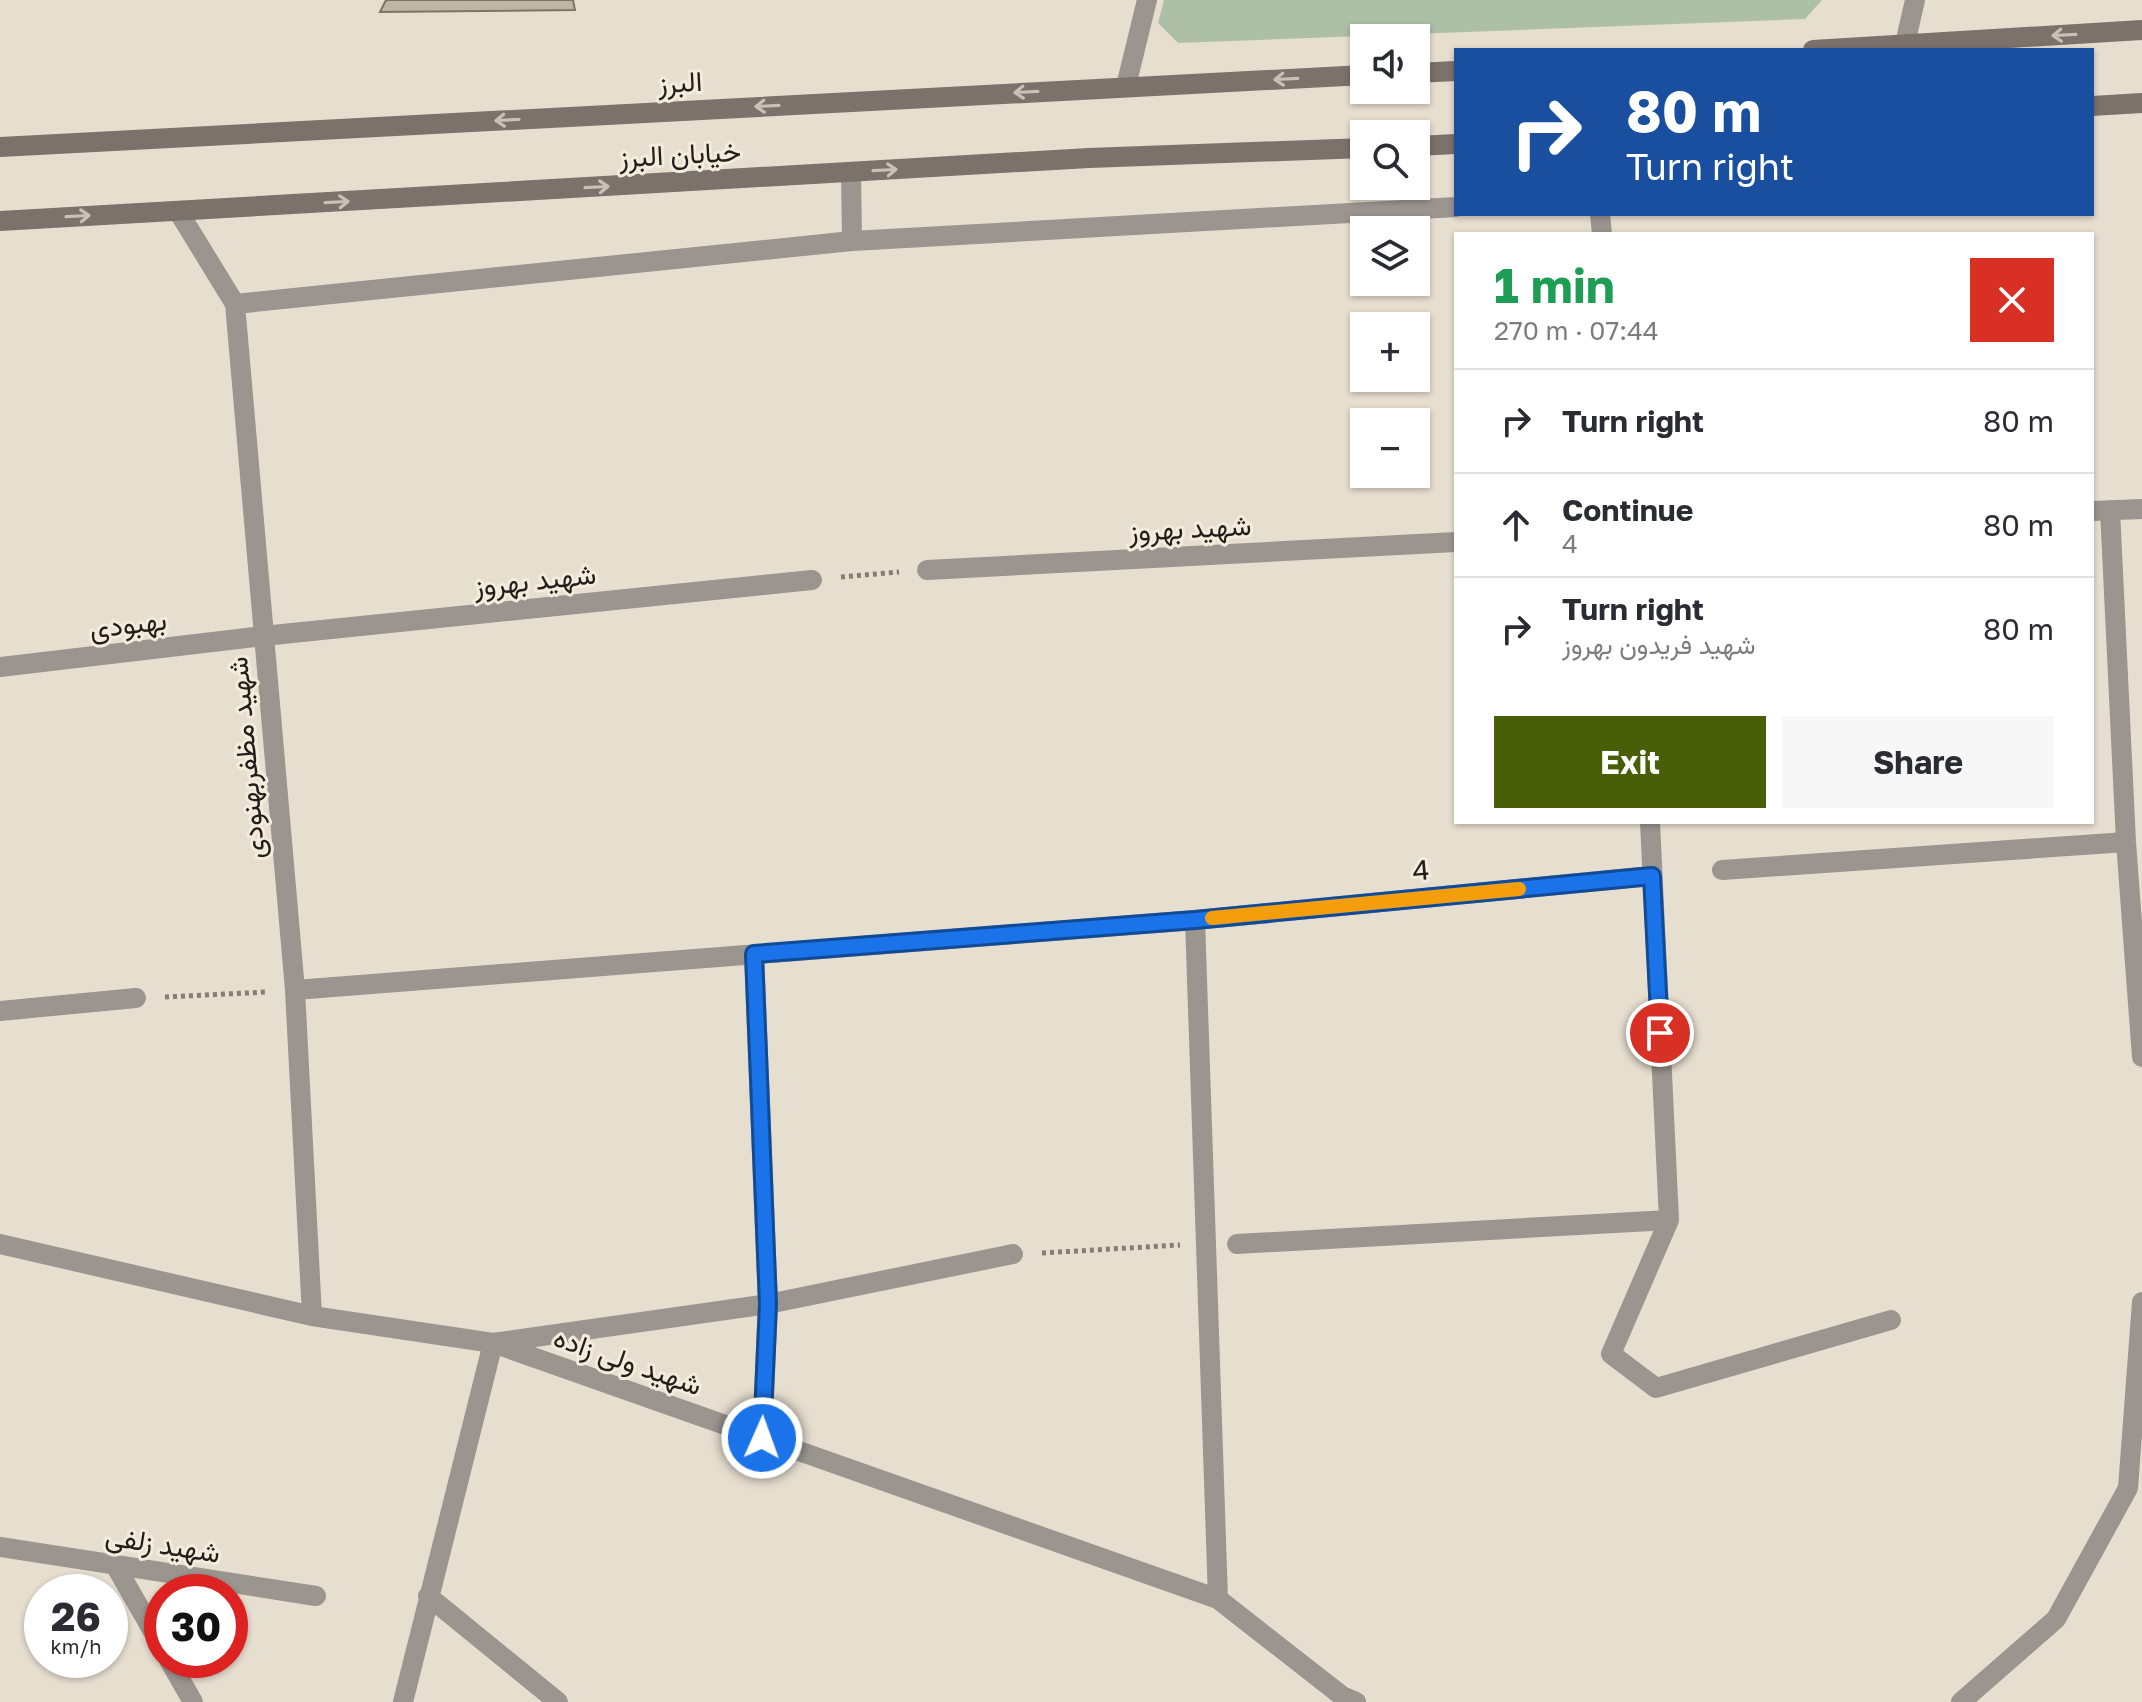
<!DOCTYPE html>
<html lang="en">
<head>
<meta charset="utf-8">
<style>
  :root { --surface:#fff; --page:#f7f7f7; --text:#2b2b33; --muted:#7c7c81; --line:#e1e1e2; --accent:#495f07 }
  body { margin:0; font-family:"Golos Text",Vazirmatn,sans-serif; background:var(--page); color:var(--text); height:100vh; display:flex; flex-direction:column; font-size:30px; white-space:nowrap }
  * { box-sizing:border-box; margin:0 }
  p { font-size:26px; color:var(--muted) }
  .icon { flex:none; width:44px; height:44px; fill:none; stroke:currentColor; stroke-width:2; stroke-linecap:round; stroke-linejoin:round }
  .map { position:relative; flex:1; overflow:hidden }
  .drawer { position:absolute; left:1454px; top:232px; width:640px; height:592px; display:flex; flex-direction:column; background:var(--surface); border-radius:0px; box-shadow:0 2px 6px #0004 }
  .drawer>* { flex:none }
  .banner { position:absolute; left:1454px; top:48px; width:640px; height:168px; border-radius:0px; box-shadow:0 2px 6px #0004; background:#1a4fa0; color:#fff; overflow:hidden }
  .buttons { position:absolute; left:1350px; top:24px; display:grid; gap:16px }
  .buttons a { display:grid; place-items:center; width:80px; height:80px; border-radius:0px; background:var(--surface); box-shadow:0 2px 6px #0004; font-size:40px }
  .speed { position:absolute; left:24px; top:1574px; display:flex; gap:16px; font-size:40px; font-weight:700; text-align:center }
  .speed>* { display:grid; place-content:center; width:104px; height:104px; border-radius:50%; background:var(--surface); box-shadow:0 2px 6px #0004; line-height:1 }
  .speed small { font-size:20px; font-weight:400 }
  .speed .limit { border:12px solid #d22; background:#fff; color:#111 }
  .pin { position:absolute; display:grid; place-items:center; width:68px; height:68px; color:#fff; margin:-34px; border:4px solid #fff; border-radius:50%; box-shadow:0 2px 8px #0007 }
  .me { position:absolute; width:88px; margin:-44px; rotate:2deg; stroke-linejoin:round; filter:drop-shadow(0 0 6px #0008) }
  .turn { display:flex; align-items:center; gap:28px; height:168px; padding:0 40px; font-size:36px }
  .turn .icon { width:104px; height:104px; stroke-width:2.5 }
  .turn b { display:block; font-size:56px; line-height:68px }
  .round { display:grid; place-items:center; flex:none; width:84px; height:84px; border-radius:0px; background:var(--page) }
  .overview { display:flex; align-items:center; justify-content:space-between; height:136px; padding:0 40px }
  h1 { font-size:48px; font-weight:700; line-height:60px; color:#1e9e55 }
  .primary-button { display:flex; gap:16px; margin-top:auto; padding:16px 40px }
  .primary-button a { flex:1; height:92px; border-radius:0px; background:var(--accent); color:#fff; font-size:32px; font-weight:700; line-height:92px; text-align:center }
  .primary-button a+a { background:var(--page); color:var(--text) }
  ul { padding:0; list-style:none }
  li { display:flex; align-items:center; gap:24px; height:104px; padding:0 40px; border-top:2px solid var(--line) }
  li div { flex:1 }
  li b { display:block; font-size:30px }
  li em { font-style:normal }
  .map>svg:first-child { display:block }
  .green { fill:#aebfa8 }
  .building { fill:#bdb6a7; stroke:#7c7568; stroke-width:2 }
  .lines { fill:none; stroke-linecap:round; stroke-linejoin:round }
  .path { stroke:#847e74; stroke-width:5; stroke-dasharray:4 4; stroke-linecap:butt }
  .minor { stroke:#9b9590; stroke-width:20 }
  .secondary { stroke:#7a726b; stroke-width:20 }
  .oneway { stroke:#c9c1b4 }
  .route-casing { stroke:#114b97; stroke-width:20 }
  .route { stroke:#1a73e8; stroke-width:14 }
  .slow { stroke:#f59e0b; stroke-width:14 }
  .labels { text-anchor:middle; stroke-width:6; stroke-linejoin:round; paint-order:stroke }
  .street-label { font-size:28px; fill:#211e19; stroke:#f3ebdc }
</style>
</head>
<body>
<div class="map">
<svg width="2142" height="1702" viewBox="0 0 2142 1702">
  <rect width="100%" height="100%" fill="#e6decf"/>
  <path class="green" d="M 1164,0 L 1822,0 L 1805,19 L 1178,43 L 1158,23 Z"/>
  <path class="building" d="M 386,0 L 573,0 L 575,10 L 380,12 Z"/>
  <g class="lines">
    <path class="path" d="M 841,577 L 899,572
      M 165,997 L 267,992
      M 1042,1253 L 1180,1245"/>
    <path class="minor" d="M 1905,44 L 1915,0
      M 1126,86 L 1147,0
      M 851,172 L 852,241
      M 178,211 L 235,304 L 295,990 L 312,1316
      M 1600,214 L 1602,234
      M 235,304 L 852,241 L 1456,207
      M 2110,510 L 2126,842 L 2142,1057
      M 2092,511 L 2142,509
      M 927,570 L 1456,542
      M 0,667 L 263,636 L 812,580
      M 1650,822 L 1669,1220 L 1611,1354 L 1656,1388 L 1891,1320
      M 1722,870 L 2126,842
      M 1195,920 L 1218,1599
      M 754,954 L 768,1304 L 762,1438
      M 295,990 L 1195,920 L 1652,876
      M 0,1011 L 136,998
      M 0,1244 L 312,1316 L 493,1343 L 1218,1599 L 1342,1696 L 1356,1702
      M 1237,1244 L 1669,1220
      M 0,1547 L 316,1596
      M 115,1565 L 162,1647
      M 428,1596 L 558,1702
      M 169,1660 L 193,1702
      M 403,1702 L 493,1343 L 768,1304 L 1013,1254
      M 1961,1702 L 2056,1619 L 2128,1488 L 2142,1302"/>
    <path class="secondary" d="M 1813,50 L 2142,30
      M 1416,73 L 1456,71
      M 2092,106 L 2142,103
      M 1416,146 L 1456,144
      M 0,147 L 1364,75
      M 0,221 L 1089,158 L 1364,148"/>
  </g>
  <defs><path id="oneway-shaft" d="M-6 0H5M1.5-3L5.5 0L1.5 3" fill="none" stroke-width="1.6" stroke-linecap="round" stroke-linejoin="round" transform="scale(2)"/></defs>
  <g class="oneway">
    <use href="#oneway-shaft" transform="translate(2064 35) rotate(177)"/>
    <use href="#oneway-shaft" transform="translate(1286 79) rotate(177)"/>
    <use href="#oneway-shaft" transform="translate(1026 92) rotate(177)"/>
    <use href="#oneway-shaft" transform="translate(767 106) rotate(177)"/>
    <use href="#oneway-shaft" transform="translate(507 120) rotate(177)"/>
    <use href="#oneway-shaft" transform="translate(885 170) rotate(-3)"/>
    <use href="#oneway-shaft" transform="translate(597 187) rotate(-3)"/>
    <use href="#oneway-shaft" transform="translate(337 202) rotate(-3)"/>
    <use href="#oneway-shaft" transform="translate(78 216) rotate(-3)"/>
  </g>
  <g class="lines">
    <defs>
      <path id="route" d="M 762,1438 L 768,1304 L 754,954 L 1195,920 L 1652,876 L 1660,1033"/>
    </defs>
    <use href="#route" class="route-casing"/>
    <use href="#route" class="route"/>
    <path class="slow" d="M 1212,918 L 1519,889"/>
  </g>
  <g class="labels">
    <g class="street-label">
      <text transform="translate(680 82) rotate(-3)" y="10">البرز</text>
      <text transform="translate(680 154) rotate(-3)" y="10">خیابان البرز</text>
      <text transform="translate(1190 528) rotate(-3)" y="10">شهید بهروز</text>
      <text transform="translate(535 580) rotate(-6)" y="10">شهید بهروز</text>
      <text transform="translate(128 624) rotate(-7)" y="10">بهبودی</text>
      <text transform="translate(246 758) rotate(-95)" y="10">شهید مظفربهنودی</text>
      <text transform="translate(1421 870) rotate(-5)" y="10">4</text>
      <text transform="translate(628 1361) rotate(19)" y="10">شهید ولی زاده</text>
      <text transform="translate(163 1544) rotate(9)" y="10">شهید زلفی</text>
    </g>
  </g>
</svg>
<div class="buttons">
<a><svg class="icon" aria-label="sound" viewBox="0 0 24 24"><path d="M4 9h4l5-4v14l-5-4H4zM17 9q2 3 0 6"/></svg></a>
<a><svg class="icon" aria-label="search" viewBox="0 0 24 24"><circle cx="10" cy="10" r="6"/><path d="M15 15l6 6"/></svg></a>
<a><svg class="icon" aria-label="layers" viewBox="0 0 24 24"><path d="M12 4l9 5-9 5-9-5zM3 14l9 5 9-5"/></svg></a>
<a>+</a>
<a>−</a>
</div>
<div class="speed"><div>26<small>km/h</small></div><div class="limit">30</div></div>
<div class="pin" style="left:1660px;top:1033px;background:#d93025"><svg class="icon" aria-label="arrive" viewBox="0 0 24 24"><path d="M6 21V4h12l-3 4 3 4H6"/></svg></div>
<svg class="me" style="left:762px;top:1438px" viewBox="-20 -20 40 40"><circle r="17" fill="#1a73e8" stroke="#fff" stroke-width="3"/><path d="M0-11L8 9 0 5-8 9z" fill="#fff"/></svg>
<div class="banner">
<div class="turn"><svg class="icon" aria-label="right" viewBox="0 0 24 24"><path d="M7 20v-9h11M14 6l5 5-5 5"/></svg><div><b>80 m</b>Turn right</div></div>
</div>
<section class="drawer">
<div class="overview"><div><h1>1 min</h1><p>270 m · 07:44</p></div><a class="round" style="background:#d93025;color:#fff"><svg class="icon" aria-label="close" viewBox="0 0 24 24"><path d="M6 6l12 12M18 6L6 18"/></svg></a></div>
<ul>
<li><svg class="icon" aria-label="right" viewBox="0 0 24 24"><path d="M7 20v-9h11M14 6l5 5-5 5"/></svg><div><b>Turn right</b></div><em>80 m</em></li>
<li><svg class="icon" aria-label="ahead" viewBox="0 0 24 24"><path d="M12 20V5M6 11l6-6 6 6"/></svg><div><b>Continue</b><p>4</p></div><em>80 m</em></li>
<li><svg class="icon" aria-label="right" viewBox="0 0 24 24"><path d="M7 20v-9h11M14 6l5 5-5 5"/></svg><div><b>Turn right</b><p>شهید فریدون بهروز</p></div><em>80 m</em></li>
</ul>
<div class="primary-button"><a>Exit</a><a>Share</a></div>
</section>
</div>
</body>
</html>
